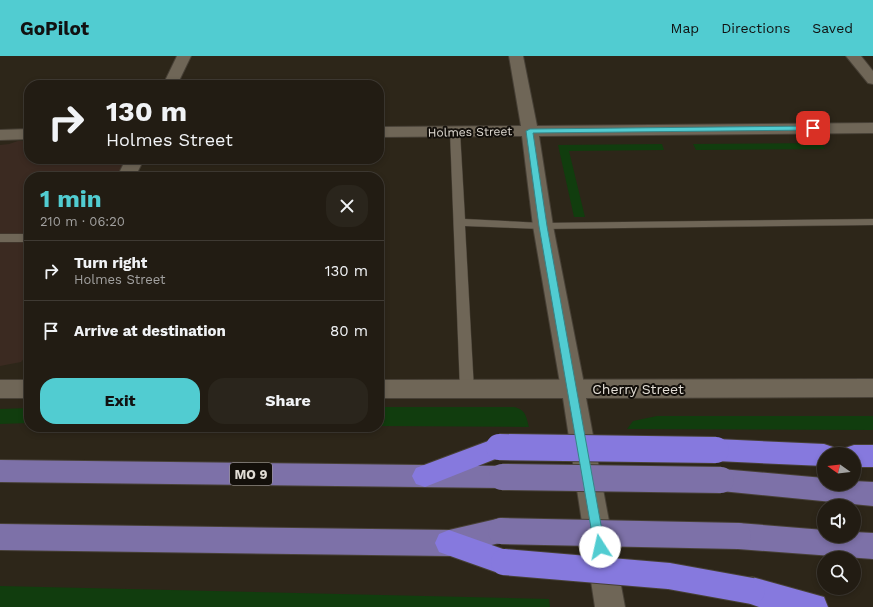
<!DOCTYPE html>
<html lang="en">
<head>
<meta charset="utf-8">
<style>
  :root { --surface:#221c13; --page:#2a251c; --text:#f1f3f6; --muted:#a2a1a0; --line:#3f3a33; --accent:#51ccd1 }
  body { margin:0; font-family:"Work Sans",sans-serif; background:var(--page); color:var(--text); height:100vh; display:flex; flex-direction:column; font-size:15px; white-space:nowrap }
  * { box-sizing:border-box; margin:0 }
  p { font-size:13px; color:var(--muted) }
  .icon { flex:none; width:22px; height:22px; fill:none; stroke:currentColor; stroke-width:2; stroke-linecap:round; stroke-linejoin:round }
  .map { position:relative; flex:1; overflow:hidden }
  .drawer { position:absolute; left:24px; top:116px; width:360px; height:260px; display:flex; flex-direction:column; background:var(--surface); border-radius:16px; box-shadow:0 2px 6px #0003,0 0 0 1px var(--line) }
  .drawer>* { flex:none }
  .guide { position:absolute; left:24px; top:24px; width:360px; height:84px; border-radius:16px; box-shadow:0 2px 6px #0003,0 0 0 1px var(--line); background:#221c13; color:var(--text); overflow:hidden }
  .needle { width:26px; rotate:284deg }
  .fabs { position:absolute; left:817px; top:391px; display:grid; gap:8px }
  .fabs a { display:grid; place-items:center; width:44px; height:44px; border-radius:50%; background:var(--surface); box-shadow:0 2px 6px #0003,0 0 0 1px var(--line); font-size:20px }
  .pin { position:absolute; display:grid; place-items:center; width:34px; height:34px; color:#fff; margin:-17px; border-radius:8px; box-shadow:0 2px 6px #0006 }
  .me { position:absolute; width:44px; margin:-22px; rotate:350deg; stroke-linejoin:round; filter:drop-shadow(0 0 3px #0008) }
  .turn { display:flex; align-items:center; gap:14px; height:84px; padding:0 16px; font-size:18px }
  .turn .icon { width:52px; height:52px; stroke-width:2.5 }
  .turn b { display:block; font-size:28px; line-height:34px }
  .round { display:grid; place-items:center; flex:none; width:42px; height:42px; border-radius:16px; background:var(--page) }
  .headline { display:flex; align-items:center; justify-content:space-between; height:68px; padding:0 16px }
  h1 { font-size:24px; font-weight:700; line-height:30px; color:var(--accent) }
  .button { display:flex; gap:8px; margin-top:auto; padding:8px 16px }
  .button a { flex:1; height:46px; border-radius:16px; background:var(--accent); color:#111; font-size:16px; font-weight:700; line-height:46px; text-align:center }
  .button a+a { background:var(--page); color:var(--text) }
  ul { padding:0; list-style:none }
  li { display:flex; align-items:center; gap:12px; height:60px; padding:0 16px; border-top:1px solid var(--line) }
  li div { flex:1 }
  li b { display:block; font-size:15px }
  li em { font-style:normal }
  header { display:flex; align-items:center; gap:24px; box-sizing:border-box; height:56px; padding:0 20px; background:var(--accent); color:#111 }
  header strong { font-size:19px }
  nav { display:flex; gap:22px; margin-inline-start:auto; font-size:14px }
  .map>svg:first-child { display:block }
  .commercial { fill:#3b2a21 }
  .green { fill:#113d0e }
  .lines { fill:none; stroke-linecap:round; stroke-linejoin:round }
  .lane-casing { stroke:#474036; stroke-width:1 }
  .street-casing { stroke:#474036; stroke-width:2 }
  .secondary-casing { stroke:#474036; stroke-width:2 }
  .primary-casing { stroke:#474036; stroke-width:2 }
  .highway-casing { stroke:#474036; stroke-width:2 }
  .lane { fill:#6f6657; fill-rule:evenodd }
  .street { fill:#6f6657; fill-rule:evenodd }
  .secondary { fill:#6f6657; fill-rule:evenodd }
  .primary { fill:#7d71a8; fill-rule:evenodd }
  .highway { fill:#8679de; fill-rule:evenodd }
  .primary-bridge-casing { stroke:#474036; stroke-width:28; stroke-linecap:butt }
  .highway-bridge-casing { stroke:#474036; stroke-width:28; stroke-linecap:butt }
  .primary-bridge { stroke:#7d71a8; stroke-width:26 }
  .highway-bridge { stroke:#8679de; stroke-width:26 }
  .route { fill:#51ccd1; stroke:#358588 }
  .labels { text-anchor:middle; stroke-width:4; stroke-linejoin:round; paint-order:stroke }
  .far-street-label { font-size:12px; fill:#e1dcd4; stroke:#130f0a }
  .shield { fill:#130f0a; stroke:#a39e97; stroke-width:1 }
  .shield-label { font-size:13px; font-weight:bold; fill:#e1dcd4 }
  .street-label { font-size:14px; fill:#e1dcd4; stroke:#130f0a }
</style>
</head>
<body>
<header>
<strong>GoPilot</strong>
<nav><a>Map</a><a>Directions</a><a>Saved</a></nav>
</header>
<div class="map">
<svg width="873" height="551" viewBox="0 0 873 551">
  <rect width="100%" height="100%" fill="#2d2619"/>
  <path class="commercial" d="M 18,85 L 27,85 L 29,88 L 29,103 L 126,103 L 117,121 L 29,121 L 29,275 L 23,288 L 29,288 L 29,297 L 21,306 L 0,310 L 0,89 L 9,88 Z"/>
  <path class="green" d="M 822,87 L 825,93 L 696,94 L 693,88 Z
    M 662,88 L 664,94 L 569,95 L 585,161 L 574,161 L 558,89 Z
    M 379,351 L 514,351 C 526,354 526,360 529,371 L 379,370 Z
    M 29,352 L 29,367 L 0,368 L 0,353 Z
    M 657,360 L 873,360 L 873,374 L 627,373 L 633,365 Z
    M 0,530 L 549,543 L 550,551 L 0,551 Z"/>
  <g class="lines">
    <defs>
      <path id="lane" d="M 455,73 L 460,76 L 465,163 L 543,167 L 873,163 L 873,169 L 543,173 L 465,170 L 474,334 L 472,338 L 467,339 L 462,338 L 460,334 L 450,76 Z
        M 0,178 L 29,178 L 29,186 L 0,186 Z"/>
      <path id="street" d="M 177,0 L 191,0 L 177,29 L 163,29 Z
        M 509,0 L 523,0 L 537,70 L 873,67 L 873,77 L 539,80 L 553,170 L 585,333 L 581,339 L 573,342 L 565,339 L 561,333 L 533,170 L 522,80 L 379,81 L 379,71 L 521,70 Z
        M 846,0 L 861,0 L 873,15 L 873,28 L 868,27 Z
        M 29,73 L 29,83 L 0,84 L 0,74 Z
        M 126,103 L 144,103 L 135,121 L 117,121 Z"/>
      <path id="secondary" d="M 873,323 L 873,341 L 586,342 L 625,551 L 595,551 L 563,342 L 379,342 L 379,324 Z
        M 0,324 L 29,324 L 29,342 L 0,342 Z"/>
      <path id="primary" d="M 0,404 L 502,410 L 511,413 L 515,421 L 511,429 L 502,432 L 0,426 Z
        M 721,413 L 824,422 L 824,428 L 854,428 L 854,425 L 873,426 L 873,450 L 721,435 L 712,432 L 708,424 L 712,416 Z
        M 501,462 L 511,466 L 515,475 L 511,484 L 449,500 L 0,494 L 0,468 L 449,474 Z
        M 738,467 L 824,474 L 824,480 L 854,480 L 854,476 L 873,477 L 873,503 L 738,493 L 728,489 L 724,480 L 728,471 Z"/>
      <path id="highway" d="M 499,381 L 508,384 L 512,391 L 508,398 L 425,431 L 416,428 L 412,420 L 416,412 Z
        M 716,383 L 824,388 L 833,391 L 836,398 L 824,398 L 824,410 L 716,405 L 707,401 L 703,394 L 707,387 Z
        M 854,389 L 873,389 L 873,411 L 854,411 L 854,398 L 842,398 L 845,392 Z
        M 449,474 L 514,497 L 518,506 L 514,515 L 504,519 L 439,496 L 435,487 L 439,478 Z
        M 752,521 L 824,541 L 828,551 L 759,551 L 742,545 L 737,535 L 742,525 Z"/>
    </defs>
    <use href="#lane" class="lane-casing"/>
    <use href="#street" class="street-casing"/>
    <use href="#secondary" class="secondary-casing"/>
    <use href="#primary" class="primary-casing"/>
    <use href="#highway" class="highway-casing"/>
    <use href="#lane" class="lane"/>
    <use href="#street" class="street"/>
    <use href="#secondary" class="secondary"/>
    <use href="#primary" class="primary"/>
    <use href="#highway" class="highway"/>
    <defs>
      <path id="primary-bridge" d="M 502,421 L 721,424
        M 501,475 L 738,480"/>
      <path id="highway-bridge" d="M 499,391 L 716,394
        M 504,506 L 669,520 L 752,535"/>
    </defs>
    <use href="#primary-bridge" class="primary-bridge-casing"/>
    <use href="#highway-bridge" class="highway-bridge-casing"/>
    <use href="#primary-bridge" class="primary-bridge"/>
    <use href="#highway-bridge" class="highway-bridge"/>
  </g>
  <path class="route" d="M 813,70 L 816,72 L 815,74 L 533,77 L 547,170 L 605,491 L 604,495 L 600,496 L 595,495 L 539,170 L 526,75 L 530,73 Z"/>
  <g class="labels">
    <g class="far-street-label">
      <text transform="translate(470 76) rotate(-1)" y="4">Holmes Street</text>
    </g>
    <rect class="shield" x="230" y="407" width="42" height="22" rx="3"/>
    <g class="shield-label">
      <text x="251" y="423">MO 9</text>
    </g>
    <g class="street-label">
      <text x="638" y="338">Cherry Street</text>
    </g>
  </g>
</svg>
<div class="fabs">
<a><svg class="needle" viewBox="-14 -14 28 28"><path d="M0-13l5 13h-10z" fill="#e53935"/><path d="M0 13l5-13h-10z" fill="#a2a1a0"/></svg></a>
<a><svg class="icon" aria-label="sound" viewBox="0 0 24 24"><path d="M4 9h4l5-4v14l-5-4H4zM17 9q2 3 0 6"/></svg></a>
<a><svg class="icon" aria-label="search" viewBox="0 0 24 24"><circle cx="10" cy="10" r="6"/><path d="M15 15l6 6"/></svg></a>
</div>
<div class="pin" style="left:813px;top:72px;background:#d93025"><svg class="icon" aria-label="arrive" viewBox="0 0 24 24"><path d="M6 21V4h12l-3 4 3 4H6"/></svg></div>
<svg class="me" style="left:600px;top:491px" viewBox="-20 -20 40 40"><circle r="19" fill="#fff"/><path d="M0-13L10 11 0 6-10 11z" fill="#51ccd1"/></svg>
<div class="guide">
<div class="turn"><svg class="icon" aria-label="right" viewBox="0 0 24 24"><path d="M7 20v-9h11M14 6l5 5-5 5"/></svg><div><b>130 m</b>Holmes Street</div></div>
</div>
<section class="drawer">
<div class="headline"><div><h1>1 min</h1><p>210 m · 06:20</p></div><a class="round"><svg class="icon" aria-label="close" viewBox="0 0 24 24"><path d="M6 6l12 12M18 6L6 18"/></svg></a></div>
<ul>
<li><svg class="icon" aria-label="right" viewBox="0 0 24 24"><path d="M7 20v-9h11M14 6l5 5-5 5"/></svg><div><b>Turn right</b><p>Holmes Street</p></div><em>130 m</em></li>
<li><svg class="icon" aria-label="arrive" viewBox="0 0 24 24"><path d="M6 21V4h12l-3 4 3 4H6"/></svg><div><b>Arrive at destination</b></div><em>80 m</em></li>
</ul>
<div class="button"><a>Exit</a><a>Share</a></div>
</section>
</div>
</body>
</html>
